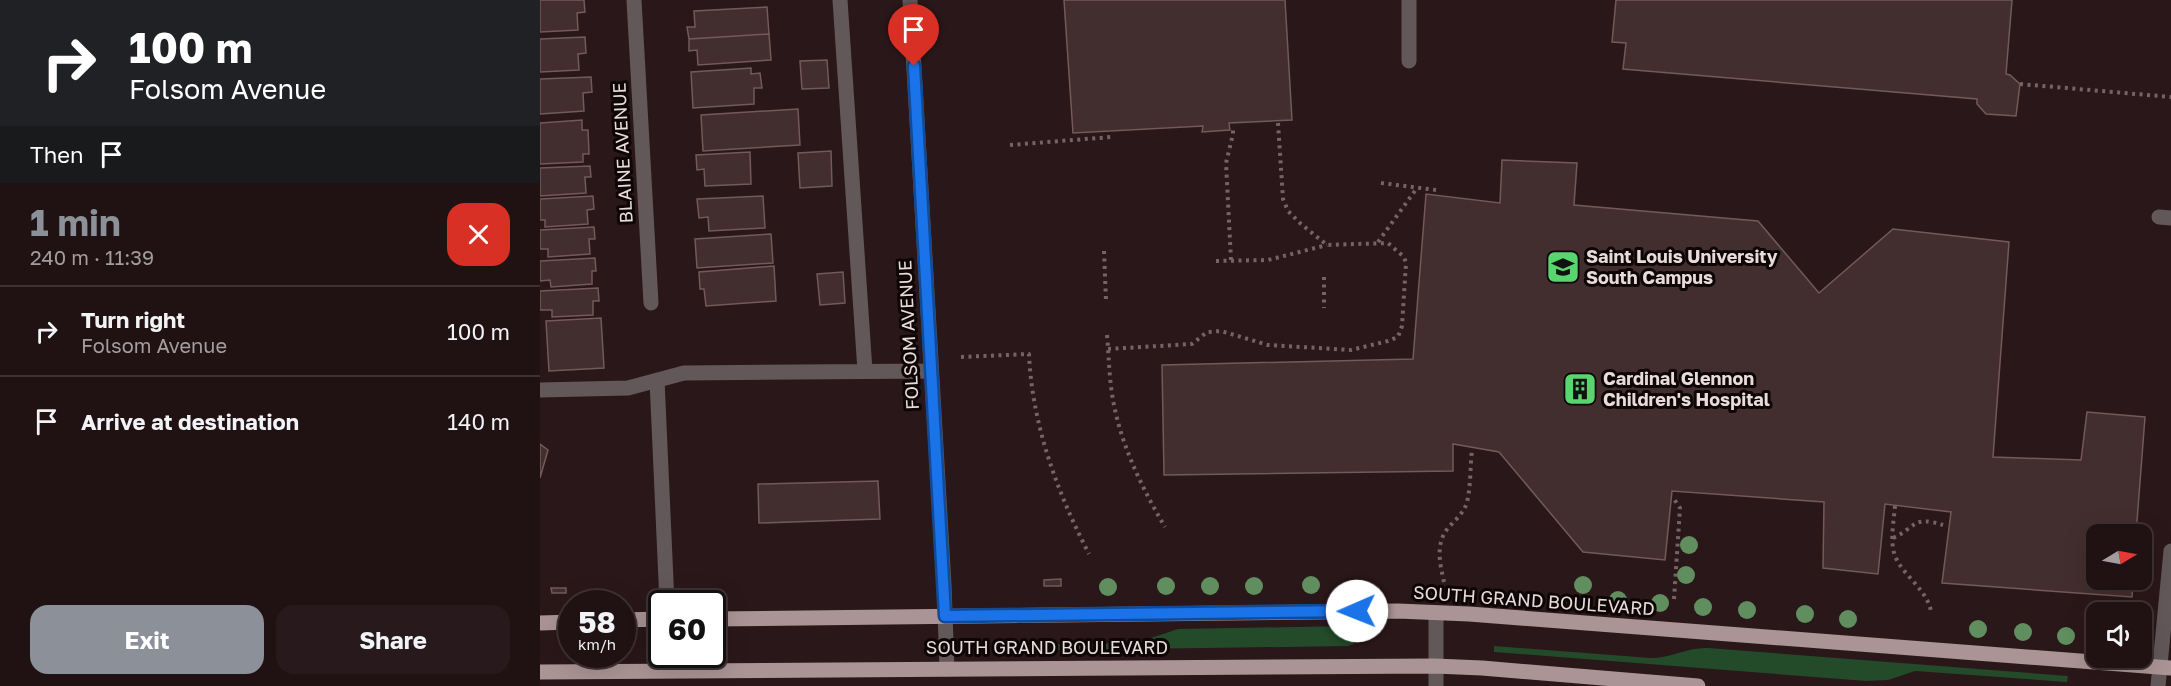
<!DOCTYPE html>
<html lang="en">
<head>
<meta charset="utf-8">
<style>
  :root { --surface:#201113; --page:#281a1c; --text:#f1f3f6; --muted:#a29da0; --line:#3d3133; --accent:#8c9099 }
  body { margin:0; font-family:"Golos Text",sans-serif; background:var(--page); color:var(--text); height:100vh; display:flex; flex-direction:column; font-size:22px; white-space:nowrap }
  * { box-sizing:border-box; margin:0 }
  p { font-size:20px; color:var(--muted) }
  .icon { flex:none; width:33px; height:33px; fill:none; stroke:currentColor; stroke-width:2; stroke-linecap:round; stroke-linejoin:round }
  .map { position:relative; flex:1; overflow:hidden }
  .side { display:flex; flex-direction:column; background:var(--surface); width:540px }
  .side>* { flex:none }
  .guide { background:#202124; color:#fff; overflow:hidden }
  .needle { width:39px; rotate:80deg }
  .buttons { position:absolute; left:1546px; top:524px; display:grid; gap:12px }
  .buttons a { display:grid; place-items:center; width:66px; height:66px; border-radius:12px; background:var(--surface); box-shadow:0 6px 24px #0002,0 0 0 2px var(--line); font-size:30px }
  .speed { position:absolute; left:18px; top:590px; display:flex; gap:12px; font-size:30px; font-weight:700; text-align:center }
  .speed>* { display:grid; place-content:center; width:78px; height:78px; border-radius:50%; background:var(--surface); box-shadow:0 6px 24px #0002,0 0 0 2px var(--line); line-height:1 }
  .speed small { font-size:15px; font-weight:400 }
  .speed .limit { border:3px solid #111; border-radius:9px; background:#fff; color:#111 }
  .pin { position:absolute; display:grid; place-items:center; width:51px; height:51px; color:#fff; margin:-62px -26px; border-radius:50% 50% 50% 0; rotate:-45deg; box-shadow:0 0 6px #0007 }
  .pin .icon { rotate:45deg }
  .me { position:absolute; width:66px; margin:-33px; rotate:269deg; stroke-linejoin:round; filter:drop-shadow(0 0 4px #0008) }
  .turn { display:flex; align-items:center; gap:21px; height:126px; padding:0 30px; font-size:27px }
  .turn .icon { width:78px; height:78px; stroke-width:2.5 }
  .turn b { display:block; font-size:42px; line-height:51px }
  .then { display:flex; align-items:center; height:57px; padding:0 30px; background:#0003; gap:12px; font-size:22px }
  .round { display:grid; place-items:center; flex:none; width:63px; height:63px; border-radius:18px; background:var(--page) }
  .headline { display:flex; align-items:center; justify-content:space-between; height:102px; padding:0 30px }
  h1 { font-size:36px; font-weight:700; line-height:45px; color:var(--accent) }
  .action { display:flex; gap:12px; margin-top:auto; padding:12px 30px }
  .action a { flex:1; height:69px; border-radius:18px; background:var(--accent); color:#fff; font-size:24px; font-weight:700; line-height:69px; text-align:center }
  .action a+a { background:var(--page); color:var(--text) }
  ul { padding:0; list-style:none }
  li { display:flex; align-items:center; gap:18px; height:90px; padding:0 30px; border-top:2px solid var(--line) }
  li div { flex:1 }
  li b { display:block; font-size:22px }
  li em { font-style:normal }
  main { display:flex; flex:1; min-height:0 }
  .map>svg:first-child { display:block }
  .green { fill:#234a29 }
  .building { fill:#432e2f; stroke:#715a5b; stroke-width:1.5 }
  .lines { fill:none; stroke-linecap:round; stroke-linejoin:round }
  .path { stroke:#756466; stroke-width:4; stroke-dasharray:3 4.5; stroke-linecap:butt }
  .minor { stroke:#635859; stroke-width:15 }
  .major { stroke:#aa9495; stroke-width:15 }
  .tree { fill:#608e5f }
  .route-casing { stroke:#114b97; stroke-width:15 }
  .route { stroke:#1a73e8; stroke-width:10 }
  .labels { text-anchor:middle; stroke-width:6; stroke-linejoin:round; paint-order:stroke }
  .street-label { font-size:18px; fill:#e9dbdc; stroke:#0d0506 }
  .poi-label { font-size:18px; font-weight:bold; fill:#e9dbdc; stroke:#0d0506; text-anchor:start }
</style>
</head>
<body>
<main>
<section class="side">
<div class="guide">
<div class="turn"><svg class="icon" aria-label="right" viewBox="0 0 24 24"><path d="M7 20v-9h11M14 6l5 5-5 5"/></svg><div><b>100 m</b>Folsom Avenue</div></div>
<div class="then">Then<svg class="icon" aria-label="arrive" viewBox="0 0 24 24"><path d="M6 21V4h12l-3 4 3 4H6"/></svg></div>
</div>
<div class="headline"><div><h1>1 min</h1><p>240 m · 11:39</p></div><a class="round" style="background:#d93025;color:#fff"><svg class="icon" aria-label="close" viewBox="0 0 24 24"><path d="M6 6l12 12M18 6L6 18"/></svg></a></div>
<ul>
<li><svg class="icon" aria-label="right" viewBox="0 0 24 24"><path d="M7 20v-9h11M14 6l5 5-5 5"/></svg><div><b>Turn right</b><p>Folsom Avenue</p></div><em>100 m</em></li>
<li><svg class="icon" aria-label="arrive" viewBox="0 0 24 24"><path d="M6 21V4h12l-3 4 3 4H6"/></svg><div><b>Arrive at destination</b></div><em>140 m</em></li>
</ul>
<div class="action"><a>Exit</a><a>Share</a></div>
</section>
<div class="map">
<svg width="1631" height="686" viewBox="0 0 1631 686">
  <rect width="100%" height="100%" fill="#2a1719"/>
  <path class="green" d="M 808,626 L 813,628 L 816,639 L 814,644 L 808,646 L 467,651 L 467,645 L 596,643 L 638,629 Z
    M 954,646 L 1111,658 C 1131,658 1148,647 1168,648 L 1528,676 L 1527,682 L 1375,671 L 1348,680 L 1326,681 L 954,652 Z"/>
  <path class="building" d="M 0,0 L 44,0 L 45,12 L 37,13 L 38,30 L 0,32 Z
    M 524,0 L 745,0 L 752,120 L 689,123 L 690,130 L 662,132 L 663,126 L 533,133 Z
    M 1076,0 L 1472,0 L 1466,74 L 1470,75 L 1480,84 L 1476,116 L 1446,114 L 1437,104 L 1437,99 L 1083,69 L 1086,43 L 1072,42 Z
    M 227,7 L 229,34 L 149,39 L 147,27 L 155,27 L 154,11 Z
    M 229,34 L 231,60 L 158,65 L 157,50 L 149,51 L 149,39 Z
    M 45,37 L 46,53 L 38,54 L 39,70 L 0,72 L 0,39 Z
    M 287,60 L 289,88 L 262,89 L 260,61 Z
    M 211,68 L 211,74 L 220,73 L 222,88 L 214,88 L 214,104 L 153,108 L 151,72 Z
    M 51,77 L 52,92 L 43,93 L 44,111 L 0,114 L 0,79 Z
    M 258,109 L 260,145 L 163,151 L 161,115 Z
    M 42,120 L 42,130 L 48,130 L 49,154 L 43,154 L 43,162 L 0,164 L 0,123 Z
    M 291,151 L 292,186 L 260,188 L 258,153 Z
    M 210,152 L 211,184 L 165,186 L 164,169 L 157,170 L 156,155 Z
    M 962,160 L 1037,163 L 1034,205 L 1218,221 L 1279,293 L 1353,229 L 1469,242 L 1453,457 L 1541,460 L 1547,412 L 1605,417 L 1596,534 L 1557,534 L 1557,579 L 1593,579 L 1592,597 L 1402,583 L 1411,512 L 1345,504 L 1338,574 L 1283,568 L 1284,502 L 1132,491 L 1125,560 L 1043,552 L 959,452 L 913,444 L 913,471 L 624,475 L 622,365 L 873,359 L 886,194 L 960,203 Z
    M 50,166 L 51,177 L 45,177 L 46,193 L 0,196 L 0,168 Z
    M 53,196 L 54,209 L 47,210 L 48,224 L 5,227 L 5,220 L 0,220 L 0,199 Z
    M 223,196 L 225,228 L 169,231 L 168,217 L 159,218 L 157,199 Z
    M 54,227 L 55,239 L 49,239 L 50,254 L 8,257 L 8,249 L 0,249 L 0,230 Z
    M 231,234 L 233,263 L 157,268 L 155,239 Z
    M 55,258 L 56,271 L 52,271 L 52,284 L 11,287 L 10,280 L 0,281 L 0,261 Z
    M 234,266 L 236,301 L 166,306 L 164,289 L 160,289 L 159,272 Z
    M 303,272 L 305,303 L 280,305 L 277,274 Z
    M 58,288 L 59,301 L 53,301 L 53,315 L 12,317 L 12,310 L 0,310 L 0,291 Z
    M 61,318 L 64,368 L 9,371 L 6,321 Z
    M 0,444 L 8,450 L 0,478 Z
    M 338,481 L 340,519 L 219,523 L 218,484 Z
    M 521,579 L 521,586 L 504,586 L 504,580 Z
    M 11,588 L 26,588 L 26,593 L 12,593 Z"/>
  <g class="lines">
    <path class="path" d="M 1480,84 L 1631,97
      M 470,145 L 571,137
      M 841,183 L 896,190
      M 838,242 L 877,188
      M 564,251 L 566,301
      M 691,260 L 686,163 L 693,134 L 693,126
      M 676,261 L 728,260 L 787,245
      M 784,277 L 784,308
      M 567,335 C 569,357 569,378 573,400 C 581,445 602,488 625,527
      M 568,349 L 652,344 L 667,332 L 681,331 L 728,345 L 811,350 L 848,341 L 858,337 L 862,326 L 866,263 L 864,257 L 848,243 L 787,245 L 761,224 L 748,211 L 743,199 L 738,123
      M 421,357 L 489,354 C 492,424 517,492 549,554
      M 1355,506 C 1354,519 1351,534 1353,548 C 1356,572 1386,586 1391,611
      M 1353,538 C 1376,528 1372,515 1403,525
      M 904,582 C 900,564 895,544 908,528 C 915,520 924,513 927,502 C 931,486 930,466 932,450
      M 1134,599 L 1140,508 L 1134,499"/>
    <path class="minor" d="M 94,0 L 111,303
      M 300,0 L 325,371
      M 370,0 L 404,585 L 407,669
      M 869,0 L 869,61
      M 1619,217 L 1631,218
      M 117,380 L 127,603
      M 0,390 L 88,388 L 144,373 L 391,371
      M 130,654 L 130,670
      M 896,686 L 896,613
      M 1618,686 L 1631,551"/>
    <path class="major" d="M 172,619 L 858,611 L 929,614 L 1631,668
      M 82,620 L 122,619
      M 0,623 L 32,622
      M 0,672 L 895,666 L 942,668 L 1158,686"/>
  </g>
  <g class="tree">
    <circle cx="1149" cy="545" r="9"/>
    <circle cx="1146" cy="575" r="9"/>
    <circle cx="771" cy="585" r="9"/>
    <circle cx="1043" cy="585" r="9"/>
    <circle cx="626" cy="586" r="9"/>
    <circle cx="670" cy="586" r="9"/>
    <circle cx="714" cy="586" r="9"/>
    <circle cx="568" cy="587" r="9"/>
    <circle cx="1078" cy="600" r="9"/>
    <circle cx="1120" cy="603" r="9"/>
    <circle cx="1163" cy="607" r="9"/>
    <circle cx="1207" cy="610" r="9"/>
    <circle cx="1265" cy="614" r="9"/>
    <circle cx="1308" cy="619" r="9"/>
    <circle cx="1438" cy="629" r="9"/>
    <circle cx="1483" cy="632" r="9"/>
    <circle cx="1526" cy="636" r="9"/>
  </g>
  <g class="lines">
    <defs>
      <path id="route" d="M 374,66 L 405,616 L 817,611"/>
    </defs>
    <use href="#route" class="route-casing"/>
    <use href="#route" class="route"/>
  </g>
  <defs>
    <symbol id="university-square" viewBox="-11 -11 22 22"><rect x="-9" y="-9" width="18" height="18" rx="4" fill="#59d56f" stroke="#0d0506"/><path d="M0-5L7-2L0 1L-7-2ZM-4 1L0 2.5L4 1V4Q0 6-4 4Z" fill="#111"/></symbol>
    <symbol id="building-square" viewBox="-11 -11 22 22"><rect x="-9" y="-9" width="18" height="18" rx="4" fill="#59d56f" stroke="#0d0506"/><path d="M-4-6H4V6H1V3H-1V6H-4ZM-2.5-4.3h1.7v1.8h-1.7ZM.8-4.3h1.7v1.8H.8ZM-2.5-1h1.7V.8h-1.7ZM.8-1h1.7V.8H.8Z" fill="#111"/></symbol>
  </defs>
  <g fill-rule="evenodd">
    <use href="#university-square" x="1004" y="248" width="38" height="38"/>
    <use href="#building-square" x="1021" y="370" width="38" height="38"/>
  </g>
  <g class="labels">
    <g class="street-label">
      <text transform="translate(83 153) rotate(-93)" y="6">BLAINE AVENUE</text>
      <text transform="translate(369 335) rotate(-93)" y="6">FOLSOM AVENUE</text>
      <text transform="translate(994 601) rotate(4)" y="6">SOUTH GRAND BOULEVARD</text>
      <text x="507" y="654">SOUTH GRAND BOULEVARD</text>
    </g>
    <g class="poi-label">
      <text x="1046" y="263">Saint Louis University<tspan x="1046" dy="21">South Campus</tspan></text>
      <text x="1063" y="385">Cardinal Glennon<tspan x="1063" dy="21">Children's Hospital</tspan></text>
    </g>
  </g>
</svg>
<div class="buttons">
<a><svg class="needle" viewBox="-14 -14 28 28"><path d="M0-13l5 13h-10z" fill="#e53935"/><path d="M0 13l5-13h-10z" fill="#a29da0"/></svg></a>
<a><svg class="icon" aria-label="sound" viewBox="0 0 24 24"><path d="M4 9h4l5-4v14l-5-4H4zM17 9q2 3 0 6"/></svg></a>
</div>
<div class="speed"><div>58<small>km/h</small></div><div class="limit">60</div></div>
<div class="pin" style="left:374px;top:66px;background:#d93025"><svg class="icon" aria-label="arrive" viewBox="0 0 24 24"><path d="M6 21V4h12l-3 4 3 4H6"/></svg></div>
<svg class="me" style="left:817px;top:611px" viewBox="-20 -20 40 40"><circle r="19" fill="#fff"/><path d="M0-13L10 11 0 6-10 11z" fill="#1a73e8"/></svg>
</div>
</main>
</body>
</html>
